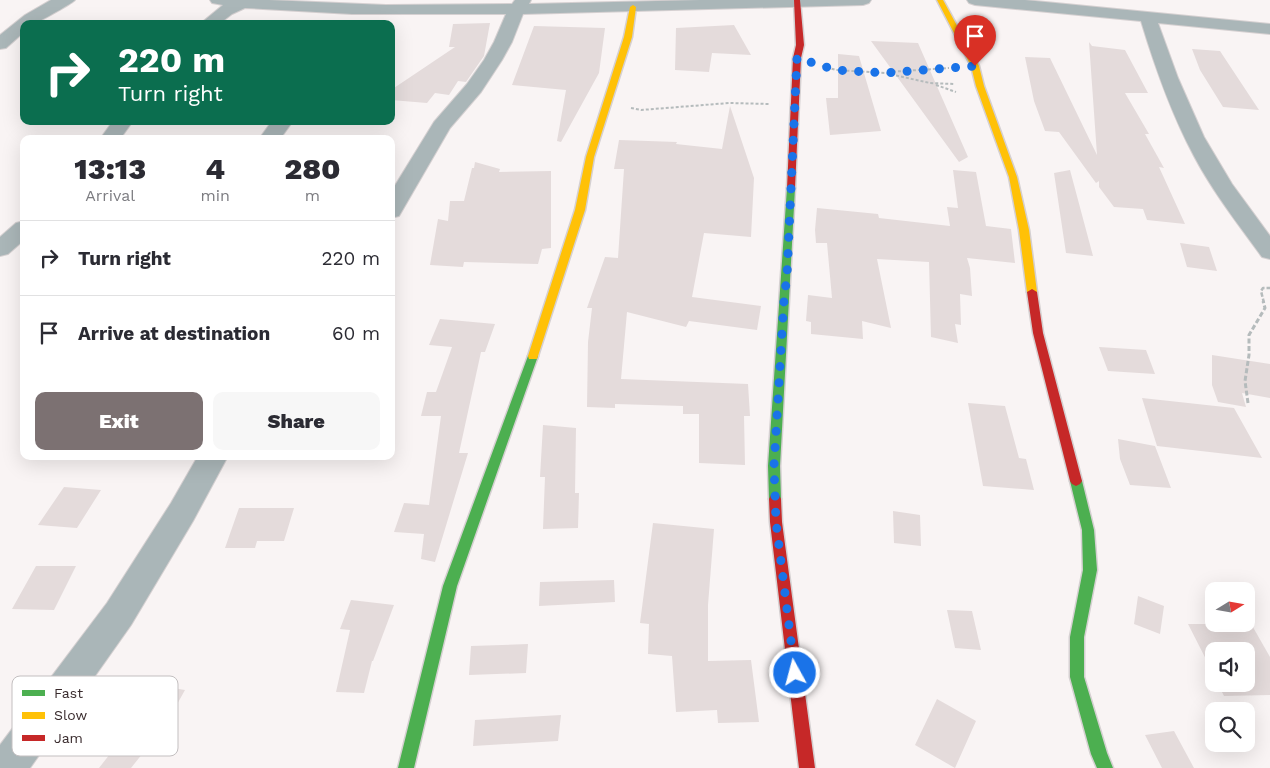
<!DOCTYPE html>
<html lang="en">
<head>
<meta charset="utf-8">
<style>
  :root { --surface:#fff; --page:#f7f7f7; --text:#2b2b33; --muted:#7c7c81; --line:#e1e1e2; --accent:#7c7172 }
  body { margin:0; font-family:"Work Sans",sans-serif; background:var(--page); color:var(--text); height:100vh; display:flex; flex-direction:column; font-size:19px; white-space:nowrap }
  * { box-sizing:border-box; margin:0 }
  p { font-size:16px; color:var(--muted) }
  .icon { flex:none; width:28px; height:28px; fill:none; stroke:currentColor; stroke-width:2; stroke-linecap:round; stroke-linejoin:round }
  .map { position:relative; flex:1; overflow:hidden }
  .sheet { position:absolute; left:20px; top:135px; width:375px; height:325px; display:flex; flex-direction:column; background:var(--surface); border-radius:10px; box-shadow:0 5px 20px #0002 }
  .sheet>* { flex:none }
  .guide { position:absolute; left:20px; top:20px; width:375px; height:105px; border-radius:10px; box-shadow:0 5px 20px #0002; background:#0b6e4f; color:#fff; overflow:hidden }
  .needle { width:32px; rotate:79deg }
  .tools { position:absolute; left:1205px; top:582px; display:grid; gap:10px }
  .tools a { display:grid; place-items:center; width:50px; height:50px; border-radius:10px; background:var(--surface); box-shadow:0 5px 20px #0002; font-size:25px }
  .pin { position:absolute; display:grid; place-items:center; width:42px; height:42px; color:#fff; margin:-51px -21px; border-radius:50% 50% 50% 0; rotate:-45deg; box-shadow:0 0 5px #0007 }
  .pin .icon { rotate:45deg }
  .me { position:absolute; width:55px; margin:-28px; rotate:353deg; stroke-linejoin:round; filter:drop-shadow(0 0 4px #0008) }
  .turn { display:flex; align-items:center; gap:18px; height:105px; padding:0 15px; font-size:22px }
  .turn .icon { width:65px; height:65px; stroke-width:2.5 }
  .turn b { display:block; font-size:35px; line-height:42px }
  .eta { display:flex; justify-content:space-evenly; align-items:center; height:85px; text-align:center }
  .eta b { font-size:30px; font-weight:800; line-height:35px }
  .cta { display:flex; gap:10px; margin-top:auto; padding:10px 15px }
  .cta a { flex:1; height:58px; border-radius:10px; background:var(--accent); color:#fff; font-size:20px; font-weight:800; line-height:58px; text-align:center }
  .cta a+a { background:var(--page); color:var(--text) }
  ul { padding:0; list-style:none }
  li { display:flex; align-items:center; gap:15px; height:75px; padding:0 15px; border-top:1px solid var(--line) }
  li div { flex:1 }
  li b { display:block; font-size:19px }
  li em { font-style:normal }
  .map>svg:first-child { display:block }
  .building { fill:#e4dbdb }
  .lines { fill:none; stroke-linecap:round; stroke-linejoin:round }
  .street-casing { stroke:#d5d0d1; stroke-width:2 }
  .fast-casing { stroke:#d5d0d1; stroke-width:3 }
  .slow-casing { stroke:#d5d0d1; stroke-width:3 }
  .jam-casing { stroke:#d5d0d1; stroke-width:3 }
  .path-far2 { stroke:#b5bbbc; stroke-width:2; stroke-dasharray:3 2; stroke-linecap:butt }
  .path-far1 { stroke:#b5bbbc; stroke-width:2.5; stroke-dasharray:4.5 2; stroke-linecap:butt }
  .path { stroke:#b5bbbc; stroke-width:3; stroke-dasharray:5 2.5; stroke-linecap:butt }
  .street { fill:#aab6b8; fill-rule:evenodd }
  .fast { fill:#4caf50; fill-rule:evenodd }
  .slow { fill:#ffc107; fill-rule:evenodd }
  .jam { fill:#c62828; fill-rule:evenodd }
  .route { stroke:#1a73e8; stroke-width:9; stroke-dasharray:0 16.2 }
  .key { fill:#fff; stroke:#c3bfc0; stroke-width:1 }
  .key-label { font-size:14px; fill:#382a2c }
</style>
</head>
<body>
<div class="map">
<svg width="1270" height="768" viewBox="0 0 1270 768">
  <rect width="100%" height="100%" fill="#f9f4f4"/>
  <path class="building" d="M 490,23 L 484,56 L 466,82 L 458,81 L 449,95 L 435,93 L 427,103 L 391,100 L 391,90 L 455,47 L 449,47 L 453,24 Z
    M 734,25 L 751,55 L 712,53 L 709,72 L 675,70 L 676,28 Z
    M 534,26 L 605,28 L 599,73 L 561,142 L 557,141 L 566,90 L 512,85 Z
    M 871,41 L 918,43 L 968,157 L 959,162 Z
    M 1089,42 L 1092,46 L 1125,50 L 1148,93 L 1125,93 L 1149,134 L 1145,134 L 1164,168 L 1159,167 L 1185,224 L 1147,220 L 1143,209 L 1114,207 L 1099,187 L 1099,181 L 1096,183 L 1059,132 L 1045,131 L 1034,101 L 1025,57 L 1050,58 L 1097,155 Z
    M 1192,49 L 1220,51 L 1259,110 L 1223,107 L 1200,70 Z
    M 838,54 L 859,56 L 881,131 L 830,135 L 826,98 L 838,98 Z
    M 730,106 L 754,178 L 751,237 L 704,233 L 692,297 L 761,306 L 757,330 L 689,321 L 686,327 L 627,312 L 621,379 L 748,384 L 750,416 L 744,416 L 745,465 L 699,463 L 699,414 L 683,414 L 683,406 L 615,404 L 615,408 L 587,407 L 588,342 L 592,308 L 587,308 L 605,257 L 618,258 L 624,169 L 614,169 L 619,140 L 677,142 L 676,144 L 722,149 Z
    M 475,162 L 500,169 L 499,172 L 551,171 L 551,248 L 542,249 L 538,264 L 464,262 L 463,267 L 430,265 L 438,219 L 448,221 L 450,201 L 464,201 L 472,168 L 474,168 Z
    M 953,170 L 976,172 L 986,226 L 1011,229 L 1015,263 L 967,258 L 970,268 L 972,296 L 960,294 L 961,325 L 955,324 L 958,343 L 931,337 L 929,262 L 877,259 L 891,328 L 862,321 L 863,339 L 811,334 L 811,322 L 806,321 L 808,295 L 832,298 L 827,243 L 816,243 L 815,230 L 817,208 L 878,214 L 879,218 L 950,226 L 947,207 L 958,208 Z
    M 1070,170 L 1093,256 L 1066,253 L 1054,173 Z
    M 1180,243 L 1209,247 L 1217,271 L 1187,267 Z
    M 440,319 L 495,324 L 485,352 L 481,352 L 459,453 L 468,453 L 435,562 L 421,559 L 424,534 L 394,532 L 404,503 L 429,505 L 441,416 L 421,416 L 427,392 L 436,392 L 452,347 L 429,345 Z
    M 1099,347 L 1146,350 L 1155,374 L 1108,371 Z
    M 1212,355 L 1270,364 L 1270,398 L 1242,393 L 1246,407 L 1218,402 L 1212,385 Z
    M 1142,398 L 1234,408 L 1262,458 L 1157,446 Z
    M 968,403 L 1005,406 L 1019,458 L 1026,459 L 1034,490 L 983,486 Z
    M 543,425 L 576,428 L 575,493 L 579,493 L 578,528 L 543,529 L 545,477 L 540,477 Z
    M 1118,439 L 1155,446 L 1171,488 L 1130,485 L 1120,459 Z
    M 64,487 L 101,490 L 77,528 L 38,525 Z
    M 239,508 L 294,508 L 284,541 L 257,541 L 255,548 L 225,548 Z
    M 893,511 L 920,515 L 921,546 L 894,543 Z
    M 653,523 L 714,529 L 708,605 L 708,661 L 751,660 L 759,722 L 718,723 L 717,710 L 676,712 L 672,656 L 648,654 L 649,624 L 640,623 Z
    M 36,566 L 76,566 L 54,610 L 12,609 Z
    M 614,580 L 615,602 L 539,606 L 540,582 Z
    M 1138,596 L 1164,606 L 1160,634 L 1134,624 Z
    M 351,600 L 394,605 L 373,661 L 372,661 L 364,693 L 336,692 L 350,630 L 340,629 Z
    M 947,610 L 972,611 L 981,650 L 955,648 Z
    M 1246,622 L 1250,622 L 1270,657 L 1270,695 L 1224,696 L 1218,684 L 1246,684 L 1246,651 L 1214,651 L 1214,675 L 1188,624 L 1246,624 Z
    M 528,644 L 526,673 L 469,675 L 471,646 Z
    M 132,681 L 185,690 L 161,733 L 159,733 L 131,768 L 99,768 L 131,727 L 108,723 Z
    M 937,699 L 976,721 L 955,768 L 915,745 Z
    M 561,715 L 558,741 L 473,746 L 475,720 Z
    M 1174,731 L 1194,768 L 1162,768 L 1145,735 Z"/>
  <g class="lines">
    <defs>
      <path id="street" d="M 51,0 L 75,0 C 73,3 42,20 36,23 C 32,24 28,24 24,24 L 24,32 L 6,48 L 0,49 L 0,35 L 25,15 Z
        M 210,0 L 269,0 L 386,5 L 512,4 L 515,0 L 531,0 L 529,4 L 700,0 L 871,0 L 869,3 L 863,5 L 523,14 L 512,42 L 502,60 L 481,92 L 450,128 L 399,216 L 391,218 L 391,192 L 434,122 L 467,84 L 484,60 L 494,42 L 506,14 L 352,14 L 245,8 L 232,14 L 219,24 L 200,24 L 223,5 L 212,3 Z
        M 967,0 L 1025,0 L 1270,24 L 1270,34 L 1158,23 L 1178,78 L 1204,137 L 1232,184 L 1270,236 L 1270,259 L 1262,257 C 1238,224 1213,192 1194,156 C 1171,113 1155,67 1141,21 L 975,5 L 969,3 Z
        M 113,121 L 133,121 L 120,139 L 100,139 Z
        M 272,121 L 293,121 L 280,139 L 259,139 Z
        M 24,221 L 24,240 L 8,254 L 0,256 L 0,237 L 16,223 Z
        M 198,456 L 228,456 L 193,521 L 131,625 L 30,768 L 0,768 L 0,745 L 107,603 L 171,503 Z"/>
      <path id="fast" d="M 791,185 L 795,188 L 780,466 L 781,499 L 779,503 L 775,504 L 771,503 L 769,499 L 768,466 L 787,188 Z
        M 533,352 L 538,356 L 457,586 L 414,768 L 398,768 L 443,586 L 528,356 Z
        M 1076,476 L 1080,478 L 1082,481 L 1094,530 L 1097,570 L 1084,637 L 1084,677 L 1107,753 L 1113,768 L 1097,768 L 1091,754 L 1070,677 L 1070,637 L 1083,570 L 1082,530 L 1070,481 L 1072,478 Z"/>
      <path id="slow" d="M 937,0 L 943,0 L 979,66 L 984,86 L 1017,177 L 1029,230 L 1037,292 L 1036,294 L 1032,295 L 1027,292 L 1019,230 L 1009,177 L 976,86 L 971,66 Z
        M 633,5 L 636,7 L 632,37 L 594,157 L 585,210 L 538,356 L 537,359 L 529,359 L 528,356 L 575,210 L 586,157 L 624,37 L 630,7 Z"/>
      <path id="jam" d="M 794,0 L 800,0 L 804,45 L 801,58 L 795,188 L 791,191 L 787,188 L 793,58 L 796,45 Z
        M 1032,289 L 1037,292 L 1043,333 L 1082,481 L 1080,484 L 1076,486 L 1072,484 L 1070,481 L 1033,333 L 1027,292 Z
        M 775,494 L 779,495 L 781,499 L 782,522 L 815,768 L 799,768 L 770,522 L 769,499 L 771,495 Z"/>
    </defs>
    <use href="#street" class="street-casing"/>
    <use href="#fast" class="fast-casing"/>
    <use href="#slow" class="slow-casing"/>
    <use href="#jam" class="jam-casing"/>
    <path class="path-far2" d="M 822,66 L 836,70 L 885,73 L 930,83 L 954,84
      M 888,72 L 949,68
      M 936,85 L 956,92
      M 631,108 L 641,110 L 729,103 L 769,104"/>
    <path class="path-far1" d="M 1264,303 L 1261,291 L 1263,288 L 1270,288"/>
    <path class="path" d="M 1248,403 L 1245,381 L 1249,355 L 1249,335 L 1265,308 L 1263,301"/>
    <use href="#street" class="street"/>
    <use href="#fast" class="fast"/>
    <use href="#slow" class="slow"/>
    <use href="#jam" class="jam"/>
  </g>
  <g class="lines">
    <path class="route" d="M 795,673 L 776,522 L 774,466 L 784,300 L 787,275 L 797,58 L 836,70 L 885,73 L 975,66"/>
  </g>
  <rect x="12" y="676" width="166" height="80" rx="8" class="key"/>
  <rect x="22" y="690" width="23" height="6" fill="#4caf50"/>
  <rect x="22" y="712" width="23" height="7" fill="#ffc107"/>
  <rect x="22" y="735" width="23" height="6" fill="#c62828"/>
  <g class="key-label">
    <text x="54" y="698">Fast</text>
    <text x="54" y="720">Slow</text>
    <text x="54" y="743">Jam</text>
  </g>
</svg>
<div class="tools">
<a><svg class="needle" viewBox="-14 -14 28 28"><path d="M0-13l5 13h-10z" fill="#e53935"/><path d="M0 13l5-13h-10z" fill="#7c7c81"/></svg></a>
<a><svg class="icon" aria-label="sound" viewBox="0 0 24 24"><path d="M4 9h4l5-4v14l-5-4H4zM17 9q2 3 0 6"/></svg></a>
<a><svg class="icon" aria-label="search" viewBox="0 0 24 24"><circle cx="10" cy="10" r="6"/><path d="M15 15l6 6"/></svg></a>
</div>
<div class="pin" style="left:975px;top:66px;background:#d93025"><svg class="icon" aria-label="arrive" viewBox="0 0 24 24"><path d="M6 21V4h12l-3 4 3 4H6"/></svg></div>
<svg class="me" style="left:795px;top:673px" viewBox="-20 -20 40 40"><circle r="17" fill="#1a73e8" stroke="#fff" stroke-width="3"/><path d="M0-11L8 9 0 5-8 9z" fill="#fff"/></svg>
<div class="guide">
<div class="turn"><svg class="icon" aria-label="right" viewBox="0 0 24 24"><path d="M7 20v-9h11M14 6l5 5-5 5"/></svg><div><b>220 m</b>Turn right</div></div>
</div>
<section class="sheet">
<div class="eta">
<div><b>13:13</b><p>Arrival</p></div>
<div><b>4</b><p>min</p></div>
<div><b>280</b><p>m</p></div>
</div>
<ul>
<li><svg class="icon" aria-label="right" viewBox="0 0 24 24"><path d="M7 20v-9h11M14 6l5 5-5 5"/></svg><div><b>Turn right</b></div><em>220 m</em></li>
<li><svg class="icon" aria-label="arrive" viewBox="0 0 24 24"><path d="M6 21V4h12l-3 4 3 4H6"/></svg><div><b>Arrive at destination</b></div><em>60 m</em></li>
</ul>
<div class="cta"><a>Exit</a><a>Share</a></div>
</section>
</div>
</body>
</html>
